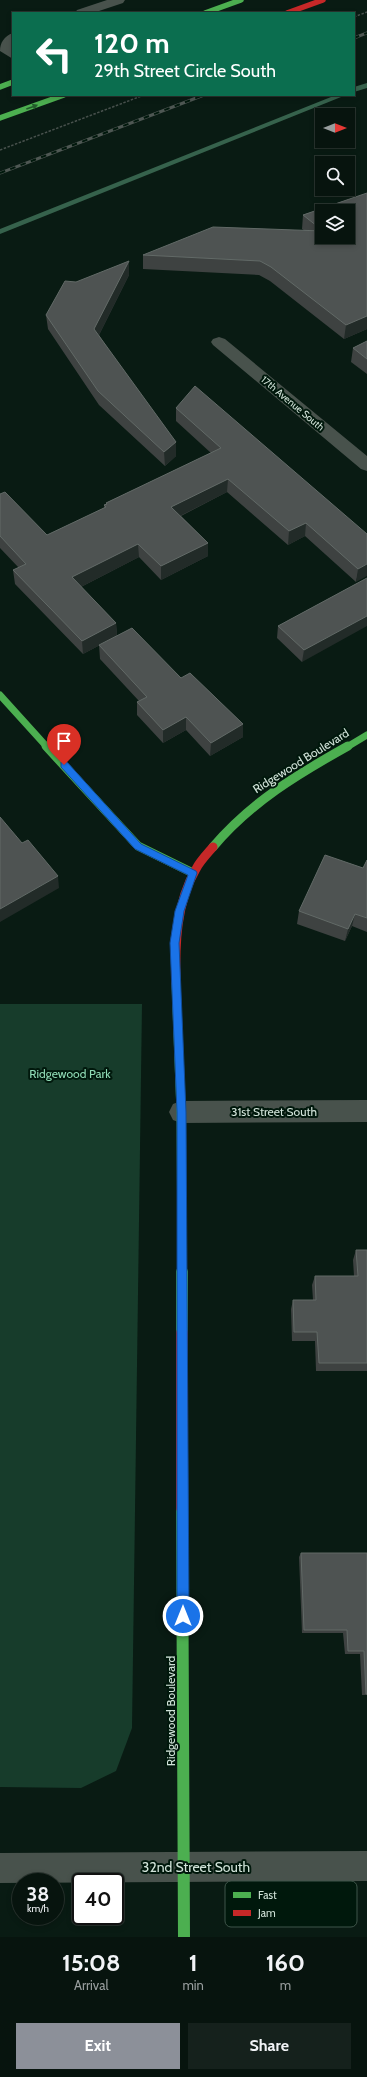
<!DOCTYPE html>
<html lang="en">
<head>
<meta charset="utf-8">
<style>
  :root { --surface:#07140e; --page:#15211c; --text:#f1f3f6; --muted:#989e9e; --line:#28332e; --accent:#8c9099 }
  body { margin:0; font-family:Cabin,sans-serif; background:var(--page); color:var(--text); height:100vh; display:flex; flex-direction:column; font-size:15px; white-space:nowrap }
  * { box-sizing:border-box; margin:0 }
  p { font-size:13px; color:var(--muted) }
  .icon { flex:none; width:22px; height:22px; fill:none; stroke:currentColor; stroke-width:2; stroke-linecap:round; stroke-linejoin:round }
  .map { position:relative; height:1937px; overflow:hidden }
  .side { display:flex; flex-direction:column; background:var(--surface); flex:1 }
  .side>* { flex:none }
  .hud { position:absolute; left:12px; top:12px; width:343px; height:84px; border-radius:0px; box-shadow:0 2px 6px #0003,0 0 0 1px var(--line); background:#0b6e4f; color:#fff; overflow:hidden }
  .needle { width:26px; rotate:90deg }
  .tools { position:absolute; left:315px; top:108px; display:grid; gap:8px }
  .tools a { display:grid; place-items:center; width:40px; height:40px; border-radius:0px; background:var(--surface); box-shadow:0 2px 6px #0003,0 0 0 1px var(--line); font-size:20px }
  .speed { position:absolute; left:12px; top:1873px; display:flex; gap:8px; font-size:20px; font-weight:700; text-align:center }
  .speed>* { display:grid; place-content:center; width:52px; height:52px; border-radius:50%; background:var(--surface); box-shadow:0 2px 6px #0003,0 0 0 1px var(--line); line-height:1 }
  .speed small { font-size:10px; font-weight:400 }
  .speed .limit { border:2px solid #111; border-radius:6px; background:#fff; color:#111 }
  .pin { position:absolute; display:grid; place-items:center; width:34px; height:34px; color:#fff; margin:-41px -17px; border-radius:50% 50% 50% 0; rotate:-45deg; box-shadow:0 0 4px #0007 }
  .pin .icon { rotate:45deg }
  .me { position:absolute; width:44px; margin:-22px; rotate:0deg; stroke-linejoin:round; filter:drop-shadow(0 0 3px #0008) }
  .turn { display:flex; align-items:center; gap:14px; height:84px; padding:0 16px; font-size:18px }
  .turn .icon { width:52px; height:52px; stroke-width:2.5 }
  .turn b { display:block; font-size:28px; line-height:34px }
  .eta { display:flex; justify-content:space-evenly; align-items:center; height:68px; text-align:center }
  .eta b { font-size:24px; font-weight:700; line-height:28px }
  .button { display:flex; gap:8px; margin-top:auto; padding:8px 16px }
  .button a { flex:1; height:46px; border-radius:0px; background:var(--accent); color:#fff; font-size:16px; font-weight:700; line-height:46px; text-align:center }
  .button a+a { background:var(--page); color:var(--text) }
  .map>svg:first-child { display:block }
  .green { fill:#173c2b }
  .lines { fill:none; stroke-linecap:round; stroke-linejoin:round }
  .stream { fill:#36624c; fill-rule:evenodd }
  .path { stroke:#48514d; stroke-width:1.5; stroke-dasharray:2.5 1.5; stroke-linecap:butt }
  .lane { fill:#48524c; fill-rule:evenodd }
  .street { fill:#48524c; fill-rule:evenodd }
  .fast-far3 { stroke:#4caf50; stroke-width:5.5 }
  .fast-far2 { stroke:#4caf50; stroke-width:7 }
  .fast-far1 { stroke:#4caf50; stroke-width:9 }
  .fast { stroke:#4caf50; stroke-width:12 }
  .jam-far2 { stroke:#c62828; stroke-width:5.5 }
  .jam-far1 { stroke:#c62828; stroke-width:9 }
  .jam { stroke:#c62828; stroke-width:12 }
  .rail-casing { stroke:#4e5753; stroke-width:3 }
  .rail { stroke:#00180c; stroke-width:2; stroke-dasharray:5.5; stroke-linecap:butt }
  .wall { fill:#3e4241; fill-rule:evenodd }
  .shaded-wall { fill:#222b28 }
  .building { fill:#4e5352; stroke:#626a67 }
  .oneway { fill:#225c2b }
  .route { fill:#1a73e8; stroke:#114b97 }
  .labels { text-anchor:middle; stroke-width:4; stroke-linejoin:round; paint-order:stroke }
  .far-street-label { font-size:10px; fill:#d1e3d9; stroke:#00180c }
  .street-label { font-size:12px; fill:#d1e3d9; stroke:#00180c }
  .park-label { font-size:12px; fill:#8fdbb5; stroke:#00180c }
  .near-street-label { font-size:14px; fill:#d1e3d9; stroke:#00180c }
  .key { fill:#00180c; stroke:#3f554a; stroke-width:1 }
  .key-label { font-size:11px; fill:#d1e3d9 }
</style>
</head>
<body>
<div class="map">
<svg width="367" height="1937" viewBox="0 0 367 1937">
  <rect width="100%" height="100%" fill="#091b13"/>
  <path class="green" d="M 0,1004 L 142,1004 L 132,1728 L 116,1771 L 81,1788 L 0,1787 Z"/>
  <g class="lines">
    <path class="stream" d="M 367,83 L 367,88 L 354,92 L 354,87 Z
      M 336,95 L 346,95 L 0,234 L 0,229 Z"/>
    <path class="path" d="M 354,17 L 367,12
      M 0,150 L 144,95"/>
    <path class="lane" d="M 107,0 L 125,0 L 123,3 L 93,13 L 75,13 L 77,10 Z
      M 13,33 L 13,59 L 0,51 C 0,43 4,36 13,33 Z"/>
    <path class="street" d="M 219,337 L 225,339 L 367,456 L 367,471 L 361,469 L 213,345 L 211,342 L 213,339 Z
      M 367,1100 L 367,1122 L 181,1123 L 173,1120 L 169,1112 L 173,1104 L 181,1101 Z
      M 367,1851 L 367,1881 L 0,1883 L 0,1853 Z"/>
    <path class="fast-far3" d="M 205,13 L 241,0
      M 0,87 L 13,82
      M 0,118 L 64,95"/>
    <path class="fast-far2" d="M 0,695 L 47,747
      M 347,747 L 367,735"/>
    <path class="fast-far1" d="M 46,746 L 138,846 L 193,873
      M 213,847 C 251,802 298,774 348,746
      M 176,983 L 181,1112 L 182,1273"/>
    <path class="fast" d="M 182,1272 L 182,1333
      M 182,1508 L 184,1937"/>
    <path class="jam-far2" d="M 287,13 L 323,0"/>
    <path class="jam-far1" d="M 176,983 C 175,945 176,903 196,869 C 200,861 207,854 213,847"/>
    <path class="jam" d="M 182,1333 L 182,1508"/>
    <defs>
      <path id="rail" d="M 354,38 L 367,33
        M 0,173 L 204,95"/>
    </defs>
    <use href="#rail" class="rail-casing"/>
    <use href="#rail" class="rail"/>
  </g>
  <path class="wall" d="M 367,193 L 367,329 L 344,339 L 270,281 L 259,275 L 143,269 L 143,255 L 305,231 L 302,229 L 303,215 ZM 322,211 L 348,237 L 322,237 Z
    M 129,275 L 99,335 L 176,456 L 165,466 L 99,405 L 48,329 L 46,315 L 76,282 Z
    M 367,341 L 367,374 L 351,362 L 353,348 Z
    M 176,408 L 367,534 L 356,582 L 305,536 L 288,545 L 227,492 L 181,516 L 208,543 L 208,556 L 161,580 L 139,557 L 81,587 L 116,623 L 117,636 L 83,654 L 15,584 L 13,570 L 19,568 L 0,548 L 0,494 L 47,535 L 104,508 L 104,505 L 106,504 L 106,503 L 211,453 L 176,421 Z
    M 367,578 L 302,662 L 277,638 L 278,626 Z
    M 99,645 L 181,678 L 243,737 L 210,756 L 186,730 L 163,743 L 137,715 L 137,702 L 139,701 L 100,659 Z
    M 367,860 L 367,932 L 352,926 L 345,941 L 297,924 L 299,911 L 363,868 Z
    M 356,1250 L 367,1250 L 367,1371 L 316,1371 L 315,1341 L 292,1341 L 291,1309 L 293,1300 L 313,1300 L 312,1285 L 315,1276 L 354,1276 L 353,1260 Z
    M 301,1553 L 367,1553 L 367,1695 L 362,1695 L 360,1654 L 345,1654 L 343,1633 L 302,1633 L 299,1557 Z"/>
  <path class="shaded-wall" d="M 129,261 L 129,275 L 95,343 L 94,329 Z
    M 367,316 L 367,329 L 344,339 L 346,325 Z
    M 176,442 L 176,456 L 165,466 L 164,452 Z
    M 228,479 L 227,492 L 172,520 L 171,507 Z
    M 306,523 L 305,536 L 288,545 L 289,531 Z
    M 208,543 L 208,556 L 161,580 L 161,566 Z
    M 138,544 L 139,557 L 73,591 L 72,577 Z
    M 367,564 L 367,576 L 356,582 L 358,569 Z
    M 367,616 L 367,626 L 302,662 L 304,650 Z
    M 116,623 L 117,636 L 83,654 L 82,641 Z
    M 186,717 L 186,730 L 163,743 L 163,730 Z
    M 243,724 L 243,737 L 210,756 L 211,743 Z
    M 58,876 L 59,888 L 0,922 L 0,909 Z
    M 355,914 L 352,926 L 345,941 L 348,929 Z"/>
  <path class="building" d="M 367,193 L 367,316 L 346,325 L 271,267 L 260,261 L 143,255 L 213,227 L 322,231 L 322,237 L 348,237 L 348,211 L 322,211 L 322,230 L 303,215 Z
    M 129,261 L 94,329 L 176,442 L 164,452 L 98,391 L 46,315 L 65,281 L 76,282 Z
    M 367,341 L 367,359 L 353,348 Z
    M 195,386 L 367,534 L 367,564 L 358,569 L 306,523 L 289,531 L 228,479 L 171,507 L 208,543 L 161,566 L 138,544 L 72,577 L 116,623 L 82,641 L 13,570 L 26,564 L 0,536 L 0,494 L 5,492 L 47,535 L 106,507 L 104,505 L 107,504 L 106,503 L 221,448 L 176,408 Z
    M 367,578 L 367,616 L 304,650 L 278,626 Z
    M 132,628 L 181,678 L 190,673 L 243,724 L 211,743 L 186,717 L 163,730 L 137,702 L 147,697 L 99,645 Z
    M 0,817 L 22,843 L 28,840 L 58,876 L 0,909 Z
    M 325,855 L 363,868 L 367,860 L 367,918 L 355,914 L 348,929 L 299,911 Z
    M 356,1250 L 367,1250 L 367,1363 L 319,1363 L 317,1332 L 294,1332 L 293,1300 L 316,1300 L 315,1276 L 358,1276 Z
    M 301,1553 L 367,1553 L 367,1694 L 366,1694 L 364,1651 L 348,1651 L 347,1630 L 304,1630 Z"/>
  <defs><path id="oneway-solid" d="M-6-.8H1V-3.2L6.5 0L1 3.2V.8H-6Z"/></defs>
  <use class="oneway" href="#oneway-solid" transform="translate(32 107) rotate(-20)"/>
  <path class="route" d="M 64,761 L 67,762 L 141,844 L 196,871 L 197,873 L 184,911 L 179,943 L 186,1112 L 189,1616 L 187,1620 L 183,1622 L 179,1620 L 177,1616 L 177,1112 L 170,943 L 175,911 L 188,875 L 135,849 L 61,767 L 61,762 Z"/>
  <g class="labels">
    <g class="far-street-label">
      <text transform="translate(293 403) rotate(40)" y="4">17th Avenue South</text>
    </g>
    <g class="street-label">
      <text transform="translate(301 761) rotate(-32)" y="4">Ridgewood Boulevard</text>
      <text x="274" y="1116">31st Street South</text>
      <text transform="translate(171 1711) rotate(-90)" y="4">Ridgewood Boulevard</text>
    </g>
    <g class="park-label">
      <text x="70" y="1078">Ridgewood Park</text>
    </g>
    <g class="near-street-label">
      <text x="196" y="1872">32nd Street South</text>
    </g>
  </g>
  <rect x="225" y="1881" width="132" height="46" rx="6" class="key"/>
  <rect x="233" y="1892" width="18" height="6" fill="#4caf50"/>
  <rect x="233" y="1910" width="18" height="6" fill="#c62828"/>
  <g class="key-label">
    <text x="258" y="1899">Fast</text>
    <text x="258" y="1917">Jam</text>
  </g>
</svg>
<div class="tools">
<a><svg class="needle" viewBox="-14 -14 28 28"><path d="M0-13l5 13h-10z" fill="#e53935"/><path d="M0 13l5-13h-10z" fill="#989e9e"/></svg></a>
<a><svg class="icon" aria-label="search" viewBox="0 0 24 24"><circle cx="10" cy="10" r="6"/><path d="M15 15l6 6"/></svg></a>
<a><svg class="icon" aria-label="layers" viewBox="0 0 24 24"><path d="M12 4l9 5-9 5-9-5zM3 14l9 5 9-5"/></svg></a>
</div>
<div class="speed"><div>38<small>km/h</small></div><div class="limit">40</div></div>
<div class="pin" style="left:64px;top:765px;background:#d93025"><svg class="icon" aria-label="arrive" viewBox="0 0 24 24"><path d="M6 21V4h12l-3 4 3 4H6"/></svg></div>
<svg class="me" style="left:183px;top:1616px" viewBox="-20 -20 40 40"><circle r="17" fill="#1a73e8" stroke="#fff" stroke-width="3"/><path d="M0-11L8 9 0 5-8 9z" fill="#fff"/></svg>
<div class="hud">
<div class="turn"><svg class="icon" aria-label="left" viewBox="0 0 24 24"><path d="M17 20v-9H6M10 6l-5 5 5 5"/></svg><div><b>120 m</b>29th Street Circle South</div></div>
</div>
</div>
<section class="side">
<div class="eta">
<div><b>15:08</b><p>Arrival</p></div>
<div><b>1</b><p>min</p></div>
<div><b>160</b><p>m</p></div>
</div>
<div class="button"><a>Exit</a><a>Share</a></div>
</section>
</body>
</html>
